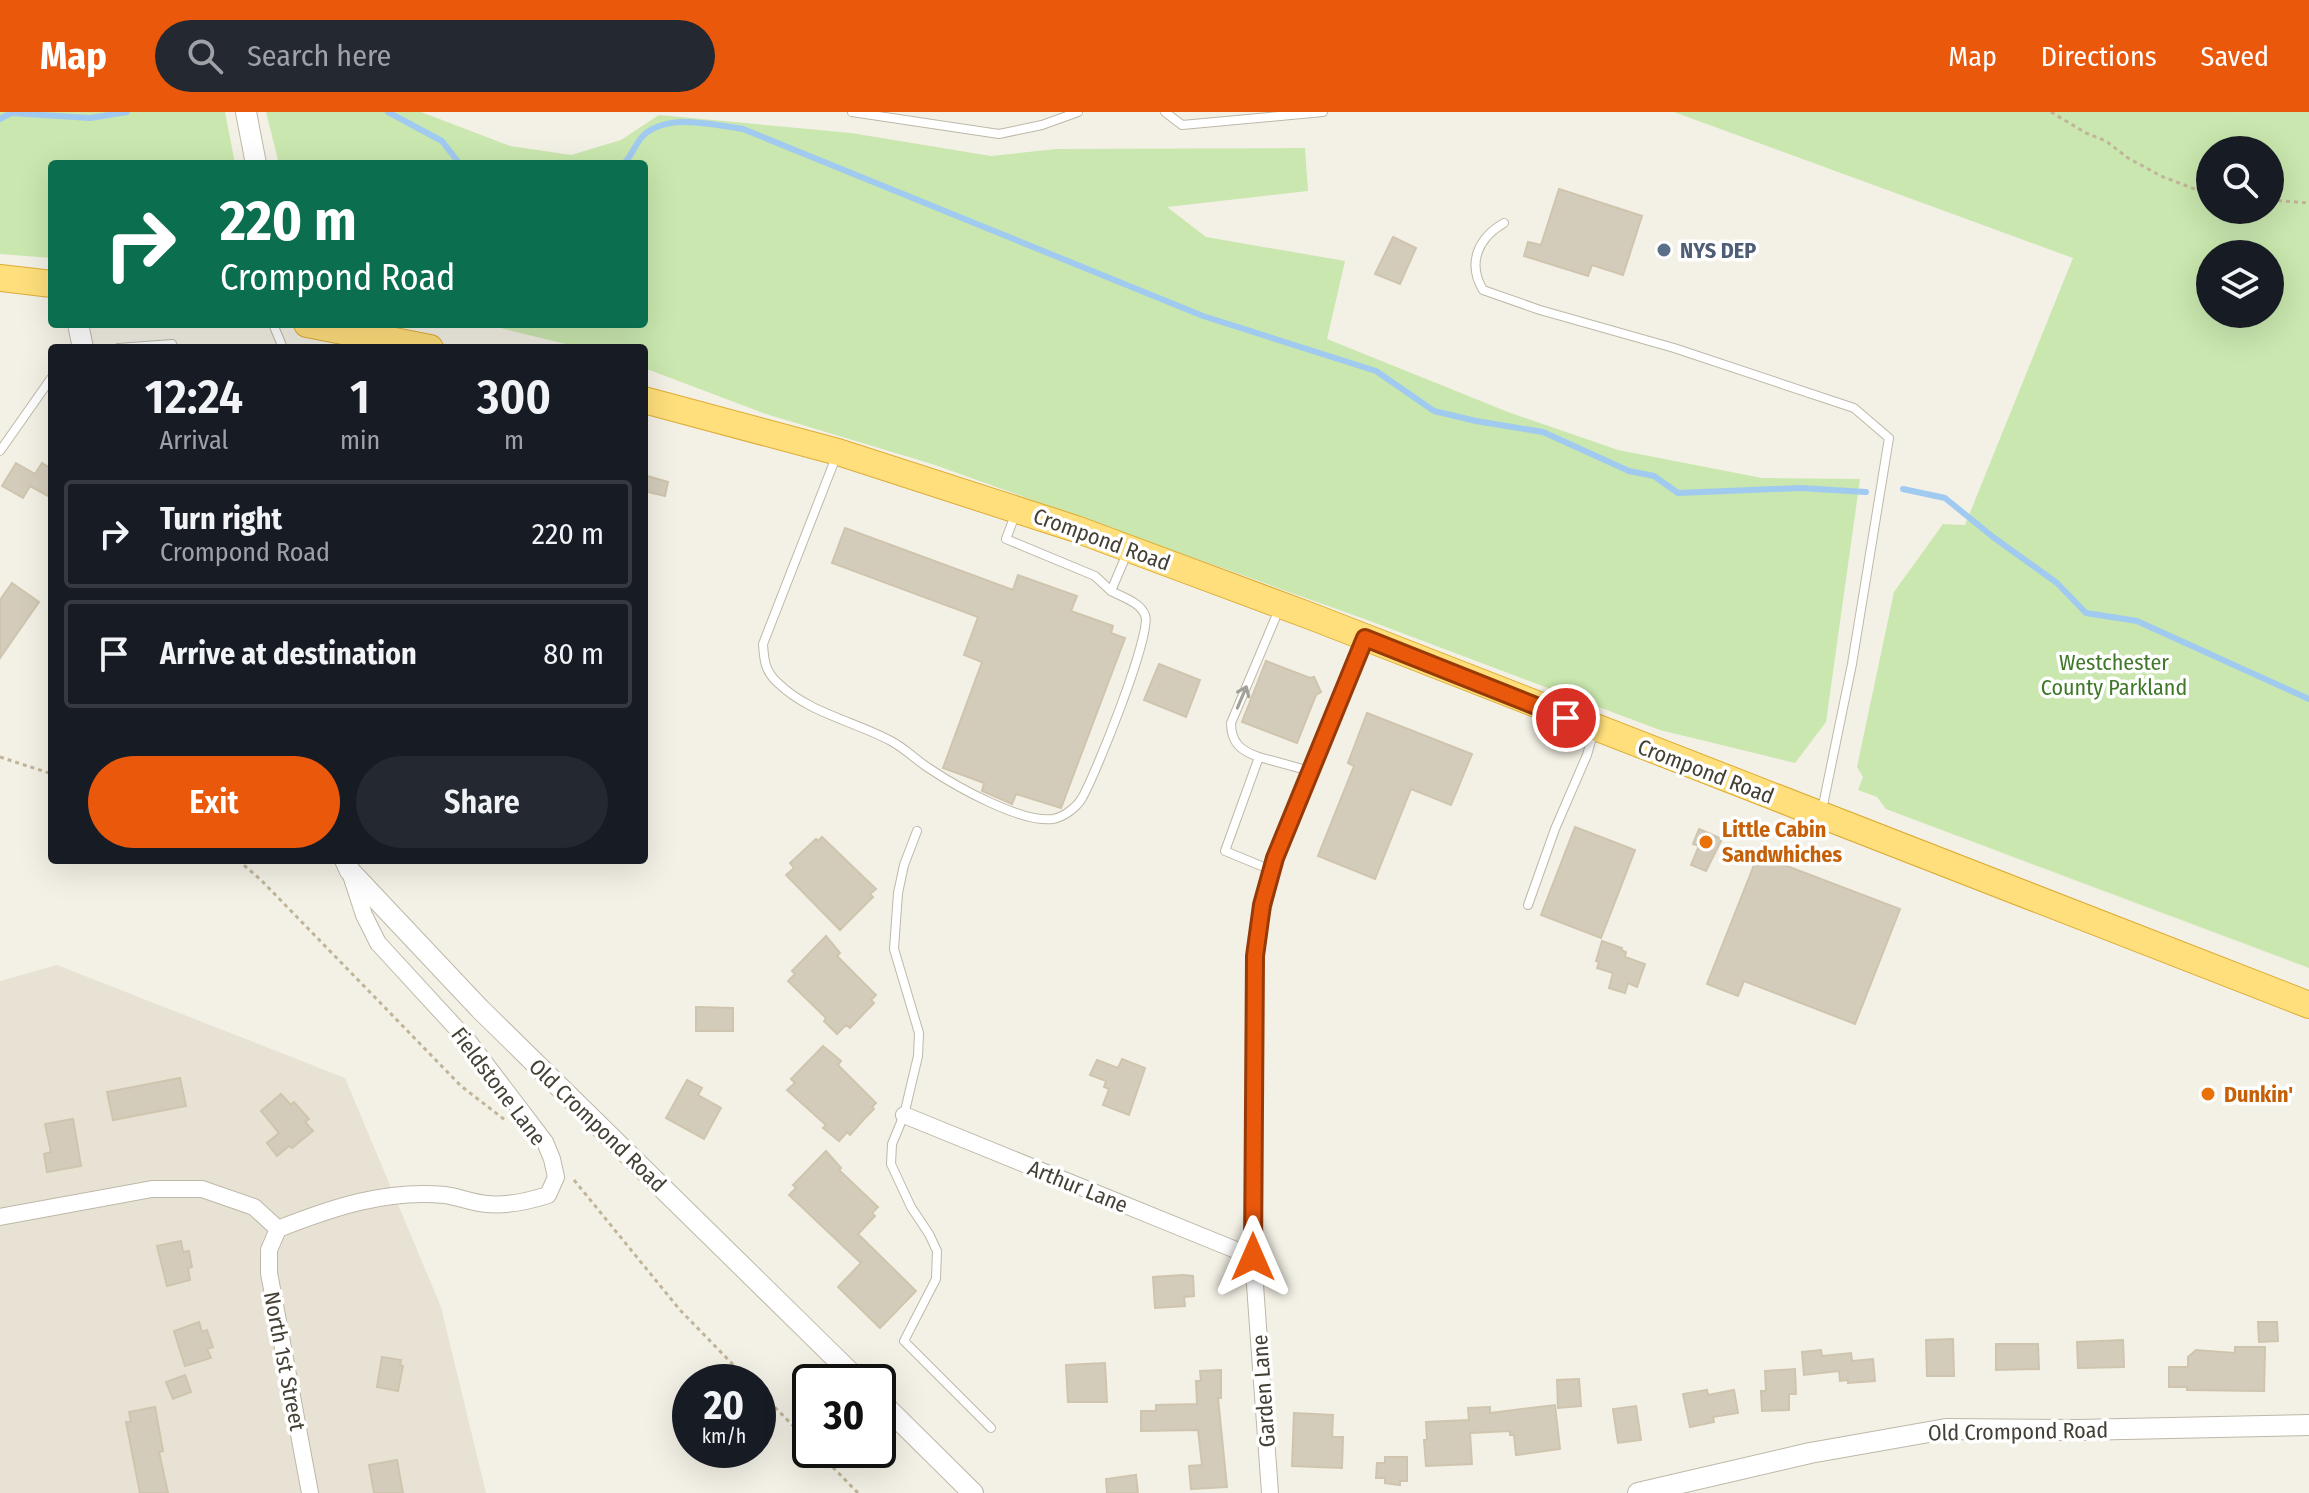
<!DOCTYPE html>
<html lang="en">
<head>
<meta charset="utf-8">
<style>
  :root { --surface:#171b24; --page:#242831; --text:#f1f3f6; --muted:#9ea1a6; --line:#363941; --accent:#ea580c }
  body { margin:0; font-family:"Fira Sans Condensed",sans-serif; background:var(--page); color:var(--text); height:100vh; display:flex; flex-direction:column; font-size:30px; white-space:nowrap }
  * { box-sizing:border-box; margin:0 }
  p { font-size:26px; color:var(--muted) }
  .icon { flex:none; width:44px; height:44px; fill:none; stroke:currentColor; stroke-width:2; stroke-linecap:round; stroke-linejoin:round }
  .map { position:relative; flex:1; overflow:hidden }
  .side { position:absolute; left:48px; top:232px; width:600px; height:520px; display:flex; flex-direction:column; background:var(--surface); border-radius:8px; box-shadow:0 8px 32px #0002 }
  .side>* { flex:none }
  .hud { position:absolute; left:48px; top:48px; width:600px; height:168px; border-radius:8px; box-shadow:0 8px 32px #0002; background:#0b6e4f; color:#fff; overflow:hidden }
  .controls { position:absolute; left:2196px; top:24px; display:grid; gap:16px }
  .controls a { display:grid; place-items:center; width:88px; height:88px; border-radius:50%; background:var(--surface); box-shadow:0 8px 32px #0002; font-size:40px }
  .speed { position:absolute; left:672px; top:1252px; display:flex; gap:16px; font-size:40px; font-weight:700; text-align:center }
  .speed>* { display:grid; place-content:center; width:104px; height:104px; border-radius:50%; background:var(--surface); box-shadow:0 8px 32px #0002; line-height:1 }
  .speed small { font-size:20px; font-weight:400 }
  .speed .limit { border:4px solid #111; border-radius:12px; background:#fff; color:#111 }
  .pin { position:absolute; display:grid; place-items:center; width:68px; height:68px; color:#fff; margin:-34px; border:4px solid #fff; border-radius:50%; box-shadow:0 2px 8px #0007 }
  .me { position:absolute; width:88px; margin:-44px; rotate:0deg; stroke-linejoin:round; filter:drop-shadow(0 0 6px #0008) }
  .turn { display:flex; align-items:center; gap:28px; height:168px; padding:0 40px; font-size:36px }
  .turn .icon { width:104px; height:104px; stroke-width:2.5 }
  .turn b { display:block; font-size:56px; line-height:68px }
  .eta { display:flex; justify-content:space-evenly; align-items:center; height:136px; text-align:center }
  .eta b { font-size:48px; font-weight:600; line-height:56px }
  .action { display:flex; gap:16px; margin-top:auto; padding:16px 40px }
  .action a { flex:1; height:92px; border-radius:48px; background:var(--accent); color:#fff; font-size:32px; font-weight:600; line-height:92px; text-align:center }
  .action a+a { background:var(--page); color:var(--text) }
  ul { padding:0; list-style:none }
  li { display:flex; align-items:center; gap:24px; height:108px; margin:0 16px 12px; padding:0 24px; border:4px solid var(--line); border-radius:8px }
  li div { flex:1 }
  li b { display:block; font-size:30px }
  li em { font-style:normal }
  header { display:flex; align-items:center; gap:48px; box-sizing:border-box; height:112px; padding:0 40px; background:var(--accent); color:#fff }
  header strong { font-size:38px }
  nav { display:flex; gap:44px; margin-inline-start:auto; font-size:28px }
  .search { width:560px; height:72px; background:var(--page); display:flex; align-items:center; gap:20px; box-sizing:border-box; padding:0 28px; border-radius:44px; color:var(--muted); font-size:30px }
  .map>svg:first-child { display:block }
  .residential { fill:#e7e2d3 }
  .green { fill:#c9e7ae; fill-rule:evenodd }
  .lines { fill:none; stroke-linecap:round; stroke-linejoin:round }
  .stream { stroke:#a1caf0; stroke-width:6 }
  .building { fill:#d4ccbb; stroke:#cfc5ae; stroke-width:2 }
  .service-casing { stroke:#beb8a8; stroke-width:10 }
  .minor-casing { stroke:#beb8a8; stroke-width:18 }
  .tertiary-casing { stroke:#beb8a8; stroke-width:22 }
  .trunk-casing { stroke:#ddac35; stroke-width:28 }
  .path { stroke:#c0b599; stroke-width:3; stroke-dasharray:4 4; stroke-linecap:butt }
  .service { stroke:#fff; stroke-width:8 }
  .minor { stroke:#fff; stroke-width:16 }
  .tertiary { stroke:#fff; stroke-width:20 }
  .trunk { stroke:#fedf7c; stroke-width:26 }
  .oneway { stroke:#a2a09a }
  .route-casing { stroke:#983908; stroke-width:20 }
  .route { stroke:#ea580c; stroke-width:14 }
  .service-dot { fill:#5c6f8a; stroke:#fff; stroke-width:3 }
  .food-dot { fill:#e8710a; stroke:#fff; stroke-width:3 }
  .labels { text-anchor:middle; stroke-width:7; stroke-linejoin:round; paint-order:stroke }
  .service-label { font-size:22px; font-weight:bold; fill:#4e5e75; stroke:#fff; text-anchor:start }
  .street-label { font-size:22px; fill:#454035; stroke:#fff }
  .park-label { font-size:22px; fill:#407728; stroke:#fff }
  .food-label { font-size:22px; font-weight:bold; fill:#c56008; stroke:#fff; text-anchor:start }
</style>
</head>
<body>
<header>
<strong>Map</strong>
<div class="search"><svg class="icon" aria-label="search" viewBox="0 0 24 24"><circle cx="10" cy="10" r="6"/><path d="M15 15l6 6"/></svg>Search here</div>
<nav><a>Map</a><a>Directions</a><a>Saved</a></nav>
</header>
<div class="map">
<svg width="2309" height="1381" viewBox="0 0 2309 1381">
  <rect width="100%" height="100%" fill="#f3f0e5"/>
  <path class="residential" d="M 57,853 L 345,966 L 441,1195 L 486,1381 L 0,1381 L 0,869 Z"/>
  <path class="green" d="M 0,0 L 225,0 L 235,52 L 52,52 L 52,146 L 0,142 Z
    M 266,0 L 421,0 L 510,34 L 571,43 L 621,28 L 659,3 L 851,21 L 991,44 L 1057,37 L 1305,36 L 1308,79 L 1167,95 L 1206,125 L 1345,149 L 1327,227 L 1508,300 L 1618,338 L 1762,366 L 1860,367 L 1826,610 L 1795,651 L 1660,618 L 1370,509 L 932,352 L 766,302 L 644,256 L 644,236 L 582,236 L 484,212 L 644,212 L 644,52 L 279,52 Z
    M 1674,0 L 2309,0 L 2309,856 L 1886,697 L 1877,685 L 1858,678 L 1863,665 L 1857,655 L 1894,480 L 1943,412 L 1965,413 L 2073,146 ZM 2270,38 L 2270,98 L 2210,98 L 2210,38 ZM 2270,142 L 2270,202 L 2210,202 L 2210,142 Z"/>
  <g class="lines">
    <path class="stream" d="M 388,0 L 442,29 L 459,51 L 476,52
      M 0,7 L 11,1 L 90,6 L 127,0
      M 623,52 C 633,44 635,30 645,22 C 670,1 713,13 743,17 L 1203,204 L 1376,259 L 1434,299 L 1476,309 L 1543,320 L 1629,359 L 1654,364 L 1678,381 L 1800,376 L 1866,380
      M 1903,377 L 1945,386 L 1993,425 L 2057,471 L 2086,501 L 2137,509 L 2309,587"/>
  </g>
  <path class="building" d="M 1559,77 L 1642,104 L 1623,163 L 1592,153 L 1588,164 L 1524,144 L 1528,130 L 1541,133 Z
    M 1393,125 L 1416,136 L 1400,172 L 1375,162 Z
    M 16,351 L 35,362 L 42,351 L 52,357 L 52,386 L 30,374 L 23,386 L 2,374 Z
    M 644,363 L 668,370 L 665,384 L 644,379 Z
    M 845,416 L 1013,478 L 1018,463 L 1077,484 L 1071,499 L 1113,514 L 1111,521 L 1125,526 L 1061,696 L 1016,682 L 1012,692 L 1010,691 L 982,679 L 984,671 L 943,656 L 982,550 L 964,543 L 978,505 L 832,451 Z
    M 12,471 L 39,490 L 0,546 L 0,488 Z
    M 1266,549 L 1310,566 L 1314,565 L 1321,580 L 1316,583 L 1297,631 L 1242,610 Z
    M 1159,552 L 1200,568 L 1186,605 L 1144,588 Z
    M 1367,601 L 1472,642 L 1451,693 L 1411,677 L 1375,767 L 1318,744 L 1354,654 L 1348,651 Z
    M 1575,715 L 1635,738 L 1601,826 L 1541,803 Z
    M 1699,717 L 1722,727 L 1706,759 L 1691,753 L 1699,734 L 1693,732 Z
    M 822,725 L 876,777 L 870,782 L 873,785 L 840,818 L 786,763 L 794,756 L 790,751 L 816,727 L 818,729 Z
    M 1758,743 L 1900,797 L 1855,912 L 1744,869 L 1738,884 L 1707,872 Z
    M 826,824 L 840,841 L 837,844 L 876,883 L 871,888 L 874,891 L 850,916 L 846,913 L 837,922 L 824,909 L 826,906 L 788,869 L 795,862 L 792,859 Z
    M 1602,829 L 1622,836 L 1621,838 L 1626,840 L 1625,845 L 1645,852 L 1637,875 L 1628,871 L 1625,881 L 1609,876 L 1613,861 L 1597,856 L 1599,850 L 1596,849 Z
    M 696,895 L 733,896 L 733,919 L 696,919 Z
    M 823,934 L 841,949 L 838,953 L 876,991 L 872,995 L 874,997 L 865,1006 L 850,1023 L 847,1020 L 839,1029 L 823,1016 L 826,1013 L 787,978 L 795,971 L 791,967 Z
    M 1122,947 L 1145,956 L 1129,1003 L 1103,993 L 1109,977 L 1104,975 L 1106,969 L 1090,963 L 1097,948 L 1118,956 Z
    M 180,966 L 186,994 L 113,1008 L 107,980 Z
    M 687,968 L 702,976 L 698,983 L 721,996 L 704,1027 L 666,1006 Z
    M 281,982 L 291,993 L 294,990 L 309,1007 L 305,1010 L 313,1019 L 292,1036 L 289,1034 L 277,1044 L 267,1031 L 279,1021 L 261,999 Z
    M 73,1007 L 81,1054 L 47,1060 L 44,1042 L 51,1040 L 45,1012 Z
    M 826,1039 L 841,1056 L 839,1058 L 878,1095 L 872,1101 L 875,1104 L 858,1122 L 916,1179 L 880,1216 L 838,1175 L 861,1151 L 789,1083 L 796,1076 L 793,1073 Z
    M 181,1129 L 183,1140 L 189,1139 L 192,1155 L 188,1156 L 190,1168 L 167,1174 L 157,1134 Z
    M 1183,1163 L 1193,1164 L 1194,1184 L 1184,1185 L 1185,1194 L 1155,1196 L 1153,1165 Z
    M 199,1210 L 202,1220 L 207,1218 L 213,1235 L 207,1237 L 211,1246 L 185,1254 L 174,1219 Z
    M 2258,1210 L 2277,1210 L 2278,1229 L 2259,1230 Z
    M 1953,1227 L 1954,1264 L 1927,1264 L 1926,1228 Z
    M 2123,1228 L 2124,1255 L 2078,1256 L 2077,1230 Z
    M 1996,1232 L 2038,1232 L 2039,1257 L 1996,1258 Z
    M 2235,1235 L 2265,1235 L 2264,1279 L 2187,1278 L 2187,1275 L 2169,1275 L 2169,1255 L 2188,1255 L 2188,1245 L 2196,1238 L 2235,1241 Z
    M 1821,1238 L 1822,1244 L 1851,1241 L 1852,1249 L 1873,1247 L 1875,1269 L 1848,1271 L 1848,1268 L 1840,1269 L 1839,1259 L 1804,1263 L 1802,1240 Z
    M 382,1245 L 401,1248 L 400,1253 L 403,1254 L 398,1279 L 377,1275 Z
    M 1105,1251 L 1107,1290 L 1068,1290 L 1066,1253 Z
    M 1795,1257 L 1796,1282 L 1789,1282 L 1789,1298 L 1762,1299 L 1761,1279 L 1766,1279 L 1765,1259 Z
    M 1221,1258 L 1221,1286 L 1218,1286 L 1227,1375 L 1191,1377 L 1189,1354 L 1202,1353 L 1198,1318 L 1141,1319 L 1141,1299 L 1156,1299 L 1156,1293 L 1197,1292 L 1196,1269 L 1201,1269 L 1200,1259 Z
    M 185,1263 L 191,1280 L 173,1287 L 166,1270 Z
    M 1579,1267 L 1581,1294 L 1558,1296 L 1557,1268 Z
    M 1707,1278 L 1708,1283 L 1734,1278 L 1738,1301 L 1713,1305 L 1714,1310 L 1690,1315 L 1683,1282 Z
    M 1555,1293 L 1560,1337 L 1516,1343 L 1514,1323 L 1510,1323 L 1510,1319 L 1470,1321 L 1472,1352 L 1426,1354 L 1424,1328 L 1427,1328 L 1426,1310 L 1469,1308 L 1468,1296 L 1490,1295 L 1490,1301 Z
    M 1636,1294 L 1641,1328 L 1618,1331 L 1613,1297 Z
    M 155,1295 L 163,1339 L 159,1340 L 168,1381 L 140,1381 L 126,1310 L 131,1310 L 129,1300 Z
    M 1294,1301 L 1333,1303 L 1332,1325 L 1343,1325 L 1342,1356 L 1292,1354 Z
    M 1385,1345 L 1407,1345 L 1407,1369 L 1400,1369 L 1400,1373 L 1385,1371 L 1385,1366 L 1376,1366 L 1377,1351 L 1385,1351 Z
    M 397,1348 L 403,1381 L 374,1381 L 369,1353 Z
    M 1136,1363 L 1138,1381 L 1107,1381 L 1106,1367 Z"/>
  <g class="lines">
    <defs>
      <path id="service" d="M 852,0 L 999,22 L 1042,13 L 1078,0
        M 1165,0 L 1182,13 L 1323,0
        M 1504,111 C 1478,126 1467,151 1483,178 L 1540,198 L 1674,236 L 1854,296 L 1889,326 L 1852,552 L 1822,698
        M 273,212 L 283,236
        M 118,236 L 172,232
        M 0,339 L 52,265
        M 836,345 L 763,532 C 764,548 765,559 777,570 C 808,601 854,609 891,629 C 906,637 916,648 930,657 C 957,675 1021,711 1053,707 C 1064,705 1077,695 1082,686 C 1095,664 1153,520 1145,503 C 1140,490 1122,485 1111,479 L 1128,439
        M 1015,403 L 1006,427 L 1095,464 L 1111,479
        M 1259,645 C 1241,639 1231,631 1231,611 L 1280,495
        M 917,719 L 904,753 L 898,781 L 894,837 L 919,921 L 918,944 L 904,1003 L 892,1032 L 891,1052 L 911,1095 L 929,1122 L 937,1139 L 936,1167 L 904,1229 L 991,1316
        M 1271,758 L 1225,739 L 1259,645 L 1310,659
        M 1528,793 L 1555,717 L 1587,643 L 1594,618"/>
      <path id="minor" d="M 904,1003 L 1253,1145
        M 0,1105 L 152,1077 L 202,1077 L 254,1095 L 278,1117
        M 278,1117 C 331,1096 387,1077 445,1083 C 459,1085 473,1091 487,1092 C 507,1094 529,1089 548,1083 L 556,1065 L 552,1047 L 545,1030 L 469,930 L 378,831 L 364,803 L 350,760
        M 278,1117 L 269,1138 L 269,1161 L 310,1381
        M 1270,1381 L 1253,1145 L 1255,844 L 1259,811 L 1275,746 L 1365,526"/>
      <path id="tertiary" d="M 246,0 L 256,52
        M 78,212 L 83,236
        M 345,748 L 350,759 L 480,897 L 860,1270
        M 878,1287 L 973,1381
        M 1638,1381 L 1810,1341 L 1946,1317 L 2077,1318 L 2309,1313"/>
      <path id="trunk" d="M 0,166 L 52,172
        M 307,212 L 430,236
        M 644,288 L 838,340 L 1076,417 L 1313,505 L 2309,893"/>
    </defs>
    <use href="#service" class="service-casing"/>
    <use href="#minor" class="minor-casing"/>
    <use href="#tertiary" class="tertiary-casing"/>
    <use href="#trunk" class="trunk-casing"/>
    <path class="path" d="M 2051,0 L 2086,21 L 2106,29 L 2128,46 L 2161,64 L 2210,83
      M 2270,88 L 2309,91
      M 0,645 L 52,662
      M 238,748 L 261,768 L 461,974 L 505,1008
      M 574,1068 L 680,1198 L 750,1270
      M 758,1278 L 810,1331
      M 816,1338 L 858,1381"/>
    <use href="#service" class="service"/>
    <use href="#minor" class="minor"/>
    <use href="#tertiary" class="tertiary"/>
    <use href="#trunk" class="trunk"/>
  </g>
  <defs><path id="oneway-shaft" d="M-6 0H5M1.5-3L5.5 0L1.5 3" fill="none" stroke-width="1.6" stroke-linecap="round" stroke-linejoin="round" transform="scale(2)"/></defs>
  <use class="oneway" href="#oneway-shaft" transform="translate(1242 585) rotate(-67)"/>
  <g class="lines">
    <defs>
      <path id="route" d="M 1253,1145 L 1255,844 L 1262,793 L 1275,746 L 1365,526 L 1566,606"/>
    </defs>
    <use href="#route" class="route-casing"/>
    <use href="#route" class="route"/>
  </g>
  <circle class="service-dot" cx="1664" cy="138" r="8"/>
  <g class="food-dot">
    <circle cx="1706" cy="730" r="8"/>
    <circle cx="2208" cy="982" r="8"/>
  </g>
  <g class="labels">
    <g class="service-label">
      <text x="1680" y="146">NYS DEP</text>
    </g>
    <g class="street-label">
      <text transform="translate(1102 427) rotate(20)" y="8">Crompond Road</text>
      <text transform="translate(1706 659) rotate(21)" y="8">Crompond Road</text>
      <text transform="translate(499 974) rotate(53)" y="8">Fieldstone Lane</text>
      <text transform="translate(598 1013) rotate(44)" y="8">Old Crompond Road</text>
      <text transform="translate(1078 1074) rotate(22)" y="8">Arthur Lane</text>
      <text transform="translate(285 1249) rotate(79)" y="8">North 1st Street</text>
      <text transform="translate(1263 1279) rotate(-94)" y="8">Garden Lane</text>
      <text transform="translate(2018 1319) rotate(-1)" y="8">Old Crompond Road</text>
    </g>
    <g class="park-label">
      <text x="2114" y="558">Westchester<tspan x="2114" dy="25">County Parkland</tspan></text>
    </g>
    <g class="food-label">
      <text x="1722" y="725">Little Cabin<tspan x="1722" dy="25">Sandwhiches</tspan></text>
      <text x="2224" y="990">Dunkin'</text>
    </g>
  </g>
</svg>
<div class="controls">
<a><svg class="icon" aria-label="search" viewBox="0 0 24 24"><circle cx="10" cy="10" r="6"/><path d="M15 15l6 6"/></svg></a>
<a><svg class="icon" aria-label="layers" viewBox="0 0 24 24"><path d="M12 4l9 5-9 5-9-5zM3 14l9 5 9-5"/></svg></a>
</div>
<div class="speed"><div>20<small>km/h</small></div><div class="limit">30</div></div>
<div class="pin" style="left:1566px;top:606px;background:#d93025"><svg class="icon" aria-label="arrive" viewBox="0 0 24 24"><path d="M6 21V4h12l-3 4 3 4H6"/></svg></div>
<svg class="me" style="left:1253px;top:1145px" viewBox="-20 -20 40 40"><path d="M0-17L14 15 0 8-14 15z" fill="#ea580c" stroke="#fff" stroke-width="4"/></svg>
<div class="hud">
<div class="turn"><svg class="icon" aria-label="right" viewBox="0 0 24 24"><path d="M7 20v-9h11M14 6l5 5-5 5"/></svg><div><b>220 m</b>Crompond Road</div></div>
</div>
<section class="side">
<div class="eta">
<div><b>12:24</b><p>Arrival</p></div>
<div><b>1</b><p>min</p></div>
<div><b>300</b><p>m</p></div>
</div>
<ul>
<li><svg class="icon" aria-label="right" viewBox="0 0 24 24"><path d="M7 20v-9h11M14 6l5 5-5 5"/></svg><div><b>Turn right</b><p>Crompond Road</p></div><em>220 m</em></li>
<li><svg class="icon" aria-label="arrive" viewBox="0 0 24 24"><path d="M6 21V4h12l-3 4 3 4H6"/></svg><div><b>Arrive at destination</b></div><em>80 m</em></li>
</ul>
<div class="action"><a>Exit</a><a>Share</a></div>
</section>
</div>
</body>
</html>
